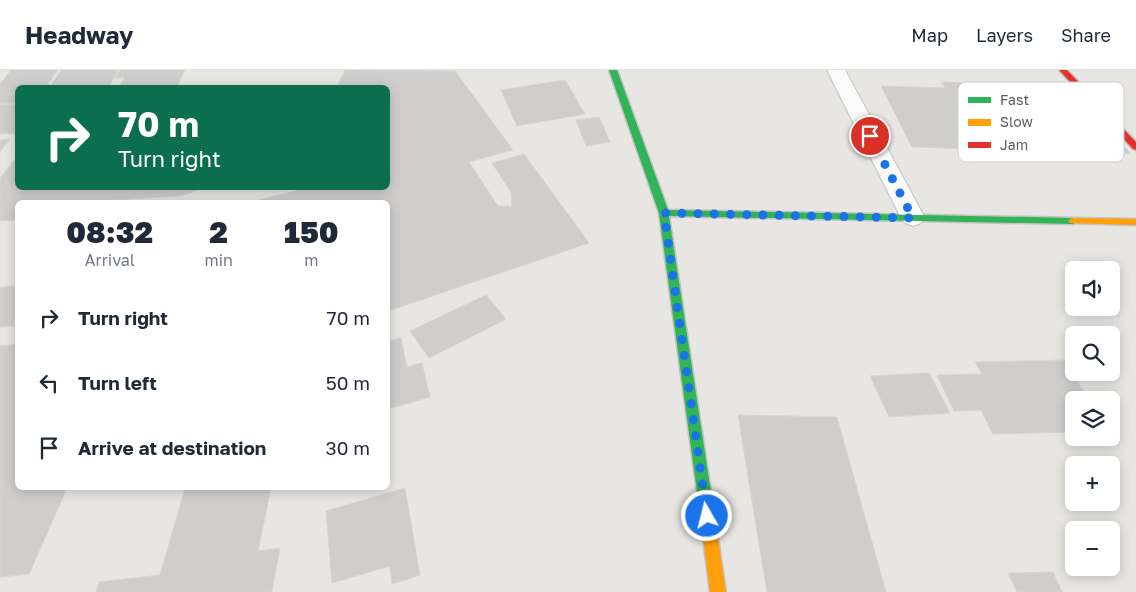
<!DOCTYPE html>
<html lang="en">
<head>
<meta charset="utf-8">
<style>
  :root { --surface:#fff; --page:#f6f6f7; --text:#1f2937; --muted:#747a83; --line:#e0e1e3 }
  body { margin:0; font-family:"Golos Text",sans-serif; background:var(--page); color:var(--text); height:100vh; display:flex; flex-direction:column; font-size:19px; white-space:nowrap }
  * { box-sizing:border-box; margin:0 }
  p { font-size:16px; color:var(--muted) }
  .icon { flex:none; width:28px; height:28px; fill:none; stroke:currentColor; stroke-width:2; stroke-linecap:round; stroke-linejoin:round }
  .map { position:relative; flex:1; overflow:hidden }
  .drawer { position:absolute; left:15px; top:130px; width:375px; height:290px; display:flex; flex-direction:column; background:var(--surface); border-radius:8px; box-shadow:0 2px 12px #0003 }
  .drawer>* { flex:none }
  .guide { position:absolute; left:15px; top:15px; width:375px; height:105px; border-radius:8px; box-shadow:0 2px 12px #0003; background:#0b6e4f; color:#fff; overflow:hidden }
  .fabs { position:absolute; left:1065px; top:191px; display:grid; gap:10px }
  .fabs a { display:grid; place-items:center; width:55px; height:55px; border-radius:8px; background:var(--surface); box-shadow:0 2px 12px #0003; font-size:25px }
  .pin { position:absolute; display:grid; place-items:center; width:42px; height:42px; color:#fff; margin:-21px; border:2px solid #fff; border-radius:50%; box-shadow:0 1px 5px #0007 }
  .me { position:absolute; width:55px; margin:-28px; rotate:352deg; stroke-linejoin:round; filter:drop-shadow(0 0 4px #0008) }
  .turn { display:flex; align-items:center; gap:18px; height:105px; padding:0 20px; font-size:22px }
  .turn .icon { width:65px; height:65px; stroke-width:2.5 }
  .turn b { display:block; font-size:35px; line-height:42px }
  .eta { display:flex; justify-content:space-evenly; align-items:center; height:85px; text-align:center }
  .eta b { font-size:30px; font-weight:800; line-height:35px }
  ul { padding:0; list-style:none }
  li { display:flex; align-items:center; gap:15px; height:65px; padding:0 20px }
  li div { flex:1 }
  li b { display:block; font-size:19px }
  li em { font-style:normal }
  header { display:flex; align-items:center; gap:30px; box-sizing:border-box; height:70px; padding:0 25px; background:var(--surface); border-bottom:1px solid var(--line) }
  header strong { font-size:24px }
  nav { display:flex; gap:28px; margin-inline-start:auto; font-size:18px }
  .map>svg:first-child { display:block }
  .building { fill:#cfcecc; stroke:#d7d5d2 }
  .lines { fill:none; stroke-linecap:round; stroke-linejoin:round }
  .street-casing { stroke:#c4c3c4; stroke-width:2 }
  .fast-casing { stroke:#c3c3c3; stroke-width:3 }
  .slow-casing { stroke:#c3c3c3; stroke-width:3 }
  .jam-casing { stroke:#c3c3c3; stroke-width:3 }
  .street { fill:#fcfbfb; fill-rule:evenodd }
  .fast { fill:#30b455; fill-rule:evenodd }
  .slow { fill:#ff9f0a; fill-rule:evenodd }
  .jam { fill:#e5322d; fill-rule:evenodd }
  .route { stroke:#1a73e8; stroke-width:9; stroke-dasharray:0 16.2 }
  .key { fill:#fff; stroke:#cdcecf; stroke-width:1 }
  .key-label { font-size:14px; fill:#595d5f }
</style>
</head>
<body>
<header>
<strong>Headway</strong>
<nav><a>Map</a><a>Layers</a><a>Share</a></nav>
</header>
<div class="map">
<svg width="1136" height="522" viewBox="0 0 1136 522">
  <rect width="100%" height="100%" fill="#e8e6e3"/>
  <path class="building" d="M 11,0 L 58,0 L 45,18 L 18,18 L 18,33 L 0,34 L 0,14 Z
    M 61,0 L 118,0 L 108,18 L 49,18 Z
    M 120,0 L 185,0 L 176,18 L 119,18 L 125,7 L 115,8 Z
    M 345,0 L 455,1 L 513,80 L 469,92 L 498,136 L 512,136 L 511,122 L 492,93 L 524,84 L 589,173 L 388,241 L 388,132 L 251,132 L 307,118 L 388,118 L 388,18 L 336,18 Z
    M 565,10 L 585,44 L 517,56 L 501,20 Z
    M 941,12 L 1047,15 L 1069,41 L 1051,40 L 1063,55 L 1107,56 L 1131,84 L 912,77 L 881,16 L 945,18 Z
    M 18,34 L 18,63 L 0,64 L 0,35 Z
    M 599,47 L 610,72 L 586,76 L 576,50 Z
    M 10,69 L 0,82 L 0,70 Z
    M 18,86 L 18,118 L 203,118 L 181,126 L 79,132 L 18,132 L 18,150 L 0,151 L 0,108 Z
    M 18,216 L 18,256 L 0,257 L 0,217 Z
    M 486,225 L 506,249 L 429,288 L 410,261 Z
    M 401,268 L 407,297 L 422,293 L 430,327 L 388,339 L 388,271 Z
    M 18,274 L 18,418 L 67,418 L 29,504 L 0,507 L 0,276 Z
    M 1064,290 L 1089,330 L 1074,330 L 1074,362 L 993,364 L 981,340 L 954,341 L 937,305 L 982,304 L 975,292 Z
    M 929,303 L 950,343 L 889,347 L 870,306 Z
    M 738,345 L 837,347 L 886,522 L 767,522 Z
    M 185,418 L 271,418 L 258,481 L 280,478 L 272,522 L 96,522 L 99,512 L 160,505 Z
    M 405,418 L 420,505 L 392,514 L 390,496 L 332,513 L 326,441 Z
    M 1053,502 L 1062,522 L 1017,522 L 1008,503 Z"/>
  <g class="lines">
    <defs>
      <path id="street" d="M 827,0 L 845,0 L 925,148 L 921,153 L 913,156 L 905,153 L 901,148 Z"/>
      <path id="fast" d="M 609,0 L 617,0 L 668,140 L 1073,148 L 1078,151 L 1073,154 L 669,146 L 712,429 L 710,434 L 705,436 L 700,434 L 698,429 L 659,143 Z"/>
      <path id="slow" d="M 1073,148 L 1136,149 L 1136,155 L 1070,153 L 1068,151 L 1070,149 Z
        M 705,422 L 710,424 L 712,429 L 726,522 L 710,522 L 698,429 L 700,424 Z"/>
      <path id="jam" d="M 1059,0 L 1067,0 L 1136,72 L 1136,80 L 1133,79 Z"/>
    </defs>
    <use href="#street" class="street-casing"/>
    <use href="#fast" class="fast-casing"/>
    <use href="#slow" class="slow-casing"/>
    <use href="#jam" class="jam-casing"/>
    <use href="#street" class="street"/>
    <use href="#fast" class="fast"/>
    <use href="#slow" class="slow"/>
    <use href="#jam" class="jam"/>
  </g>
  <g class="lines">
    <path class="route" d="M 707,446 L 664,143 L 913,148 L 870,66"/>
  </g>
  <rect x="958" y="12" width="166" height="80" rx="8" class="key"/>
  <rect x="968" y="27" width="23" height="6" fill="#30b455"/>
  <rect x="968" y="49" width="23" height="7" fill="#ff9f0a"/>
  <rect x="968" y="72" width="23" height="6" fill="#e5322d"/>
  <g class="key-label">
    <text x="1000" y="35">Fast</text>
    <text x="1000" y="57">Slow</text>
    <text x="1000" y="80">Jam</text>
  </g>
</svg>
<div class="fabs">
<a><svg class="icon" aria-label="sound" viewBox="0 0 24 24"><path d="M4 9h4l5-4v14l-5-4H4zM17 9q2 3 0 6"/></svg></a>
<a><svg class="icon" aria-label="search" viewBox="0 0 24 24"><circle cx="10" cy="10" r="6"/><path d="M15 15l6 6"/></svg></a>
<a><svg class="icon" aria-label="layers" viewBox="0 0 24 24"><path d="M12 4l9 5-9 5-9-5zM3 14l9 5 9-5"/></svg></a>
<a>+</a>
<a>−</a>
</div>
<div class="pin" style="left:870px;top:66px;background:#d93025"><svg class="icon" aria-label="arrive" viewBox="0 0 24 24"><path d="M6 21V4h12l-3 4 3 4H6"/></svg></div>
<svg class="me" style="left:707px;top:446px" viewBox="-20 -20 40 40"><circle r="17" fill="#1a73e8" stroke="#fff" stroke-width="3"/><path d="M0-11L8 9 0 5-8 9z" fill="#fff"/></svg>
<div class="guide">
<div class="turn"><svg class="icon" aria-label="right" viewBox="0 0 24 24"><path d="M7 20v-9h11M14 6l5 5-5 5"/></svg><div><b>70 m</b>Turn right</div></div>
</div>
<section class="drawer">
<div class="eta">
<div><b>08:32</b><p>Arrival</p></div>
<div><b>2</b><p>min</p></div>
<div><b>150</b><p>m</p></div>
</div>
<ul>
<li><svg class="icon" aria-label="right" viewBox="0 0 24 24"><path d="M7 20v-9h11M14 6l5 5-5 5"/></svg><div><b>Turn right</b></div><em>70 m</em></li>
<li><svg class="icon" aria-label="left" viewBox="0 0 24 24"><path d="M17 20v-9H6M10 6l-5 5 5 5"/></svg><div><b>Turn left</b></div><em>50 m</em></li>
<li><svg class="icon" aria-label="arrive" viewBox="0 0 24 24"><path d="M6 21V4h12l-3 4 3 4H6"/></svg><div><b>Arrive at destination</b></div><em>30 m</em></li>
</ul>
</section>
</div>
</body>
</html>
